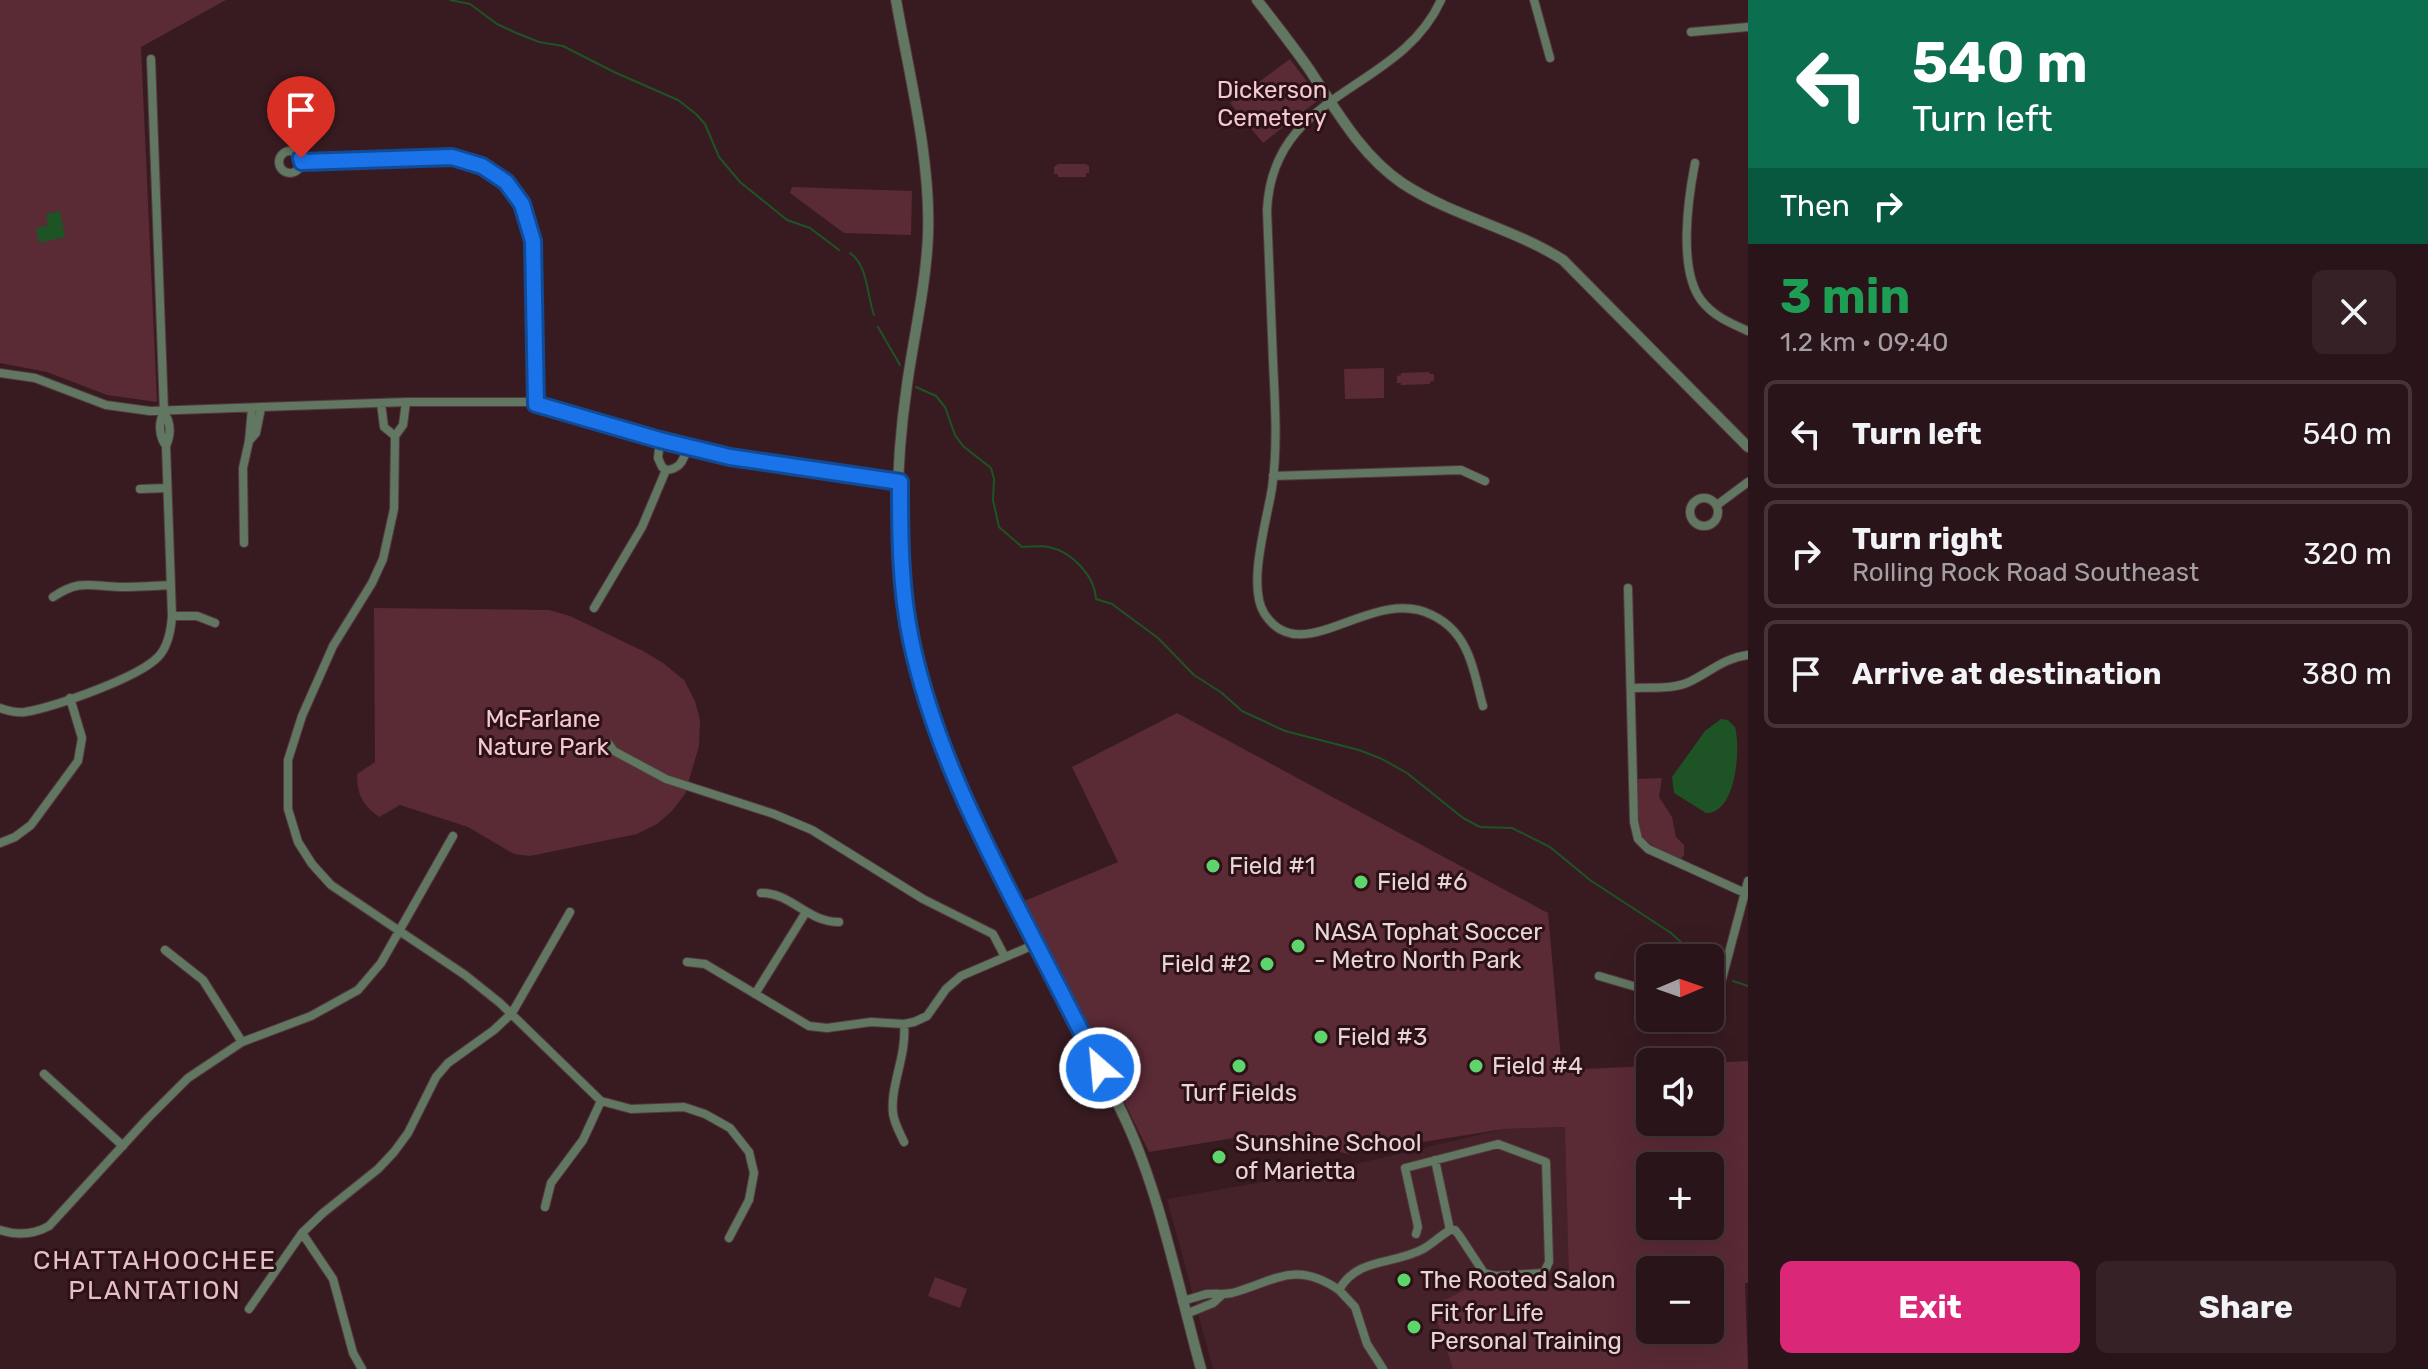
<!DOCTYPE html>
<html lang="en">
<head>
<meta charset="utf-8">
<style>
  :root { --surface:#291419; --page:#352126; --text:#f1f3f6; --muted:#a59ea2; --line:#453338; --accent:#db2777 }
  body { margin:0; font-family:Rubik,sans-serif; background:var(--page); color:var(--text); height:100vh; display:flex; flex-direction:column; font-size:30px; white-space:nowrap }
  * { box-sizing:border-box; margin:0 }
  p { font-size:26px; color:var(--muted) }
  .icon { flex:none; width:44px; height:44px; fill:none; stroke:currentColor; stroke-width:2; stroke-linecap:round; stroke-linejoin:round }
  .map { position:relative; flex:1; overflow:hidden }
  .side { display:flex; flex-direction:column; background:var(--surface); width:680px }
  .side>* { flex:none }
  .hud { background:#0b6e4f; color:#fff; overflow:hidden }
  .needle { width:52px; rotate:88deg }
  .tools { position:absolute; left:1636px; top:944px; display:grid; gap:16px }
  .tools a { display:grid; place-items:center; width:88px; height:88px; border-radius:12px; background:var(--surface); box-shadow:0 8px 32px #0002,0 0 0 2px var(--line); font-size:40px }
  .pin { position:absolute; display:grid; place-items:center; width:68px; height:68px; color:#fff; margin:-82px -34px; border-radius:50% 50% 50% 0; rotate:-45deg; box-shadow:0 0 8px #0007 }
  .pin .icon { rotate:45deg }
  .me { position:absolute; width:88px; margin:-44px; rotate:333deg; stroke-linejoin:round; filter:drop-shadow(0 0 6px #0008) }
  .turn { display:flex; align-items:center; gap:28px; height:168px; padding:0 32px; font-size:36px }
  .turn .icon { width:104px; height:104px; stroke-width:2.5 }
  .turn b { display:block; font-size:56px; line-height:68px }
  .then { display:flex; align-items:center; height:76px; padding:0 32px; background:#0003; gap:16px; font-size:30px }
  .round { display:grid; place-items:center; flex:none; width:84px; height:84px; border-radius:12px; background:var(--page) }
  .overview { display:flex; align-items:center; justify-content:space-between; height:136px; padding:0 32px }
  h1 { font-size:48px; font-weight:700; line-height:60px; color:#1e9e55 }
  .cta { display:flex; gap:16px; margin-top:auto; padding:16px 32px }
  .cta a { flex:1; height:92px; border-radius:12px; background:var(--accent); color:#fff; font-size:32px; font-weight:700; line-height:92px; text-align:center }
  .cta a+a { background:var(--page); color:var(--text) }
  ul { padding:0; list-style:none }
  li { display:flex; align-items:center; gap:24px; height:108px; margin:0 16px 12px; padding:0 16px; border:4px solid var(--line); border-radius:12px }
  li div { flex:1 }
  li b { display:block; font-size:30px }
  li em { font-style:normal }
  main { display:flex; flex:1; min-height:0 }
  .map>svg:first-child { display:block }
  .built { fill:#452129 }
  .green { fill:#5a2a35; fill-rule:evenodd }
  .water { fill:#1e5425 }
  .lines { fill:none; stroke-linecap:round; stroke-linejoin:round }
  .stream { stroke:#1e5425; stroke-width:2 }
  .minor-casing { stroke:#53393e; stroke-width:10 }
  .tertiary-casing { stroke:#53393e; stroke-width:12 }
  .minor { stroke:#617761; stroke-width:8 }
  .tertiary { stroke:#617761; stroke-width:10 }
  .route-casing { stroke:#114b97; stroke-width:20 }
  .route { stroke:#1a73e8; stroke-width:14 }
  .poi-dot { fill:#5ed56c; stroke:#2c1117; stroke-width:3 }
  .labels { text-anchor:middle; stroke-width:6; stroke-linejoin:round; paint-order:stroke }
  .park-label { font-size:24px; fill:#f5c9d0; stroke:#2c1117 }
  .poi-label { font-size:24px; fill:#e9d5d7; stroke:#2c1117; text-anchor:start }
  .neighbourhood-label { font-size:26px; letter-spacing:2px; fill:#e6bfc5; stroke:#2c1117 }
</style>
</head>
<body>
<main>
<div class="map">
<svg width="1748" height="1369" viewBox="0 0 1748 1369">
  <rect width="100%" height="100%" fill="#371b21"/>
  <path class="built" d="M 1566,1127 L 1569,1285 L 1464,1290 L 1432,1308 L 1453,1369 L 1213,1369 L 1167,1199 L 1334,1169 L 1504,1129 Z"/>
  <path class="green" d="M 0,0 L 226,0 L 141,47 L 157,402 L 107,395 L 47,372 L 0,363 Z
    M 1290,59 L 1320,99 L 1263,143 L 1230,103 Z
    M 1058,164 L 1085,164 L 1089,166 L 1089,173 L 1086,173 L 1086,177 L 1058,177 L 1058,174 L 1054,174 L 1054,167 Z
    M 792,187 L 912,191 L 911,235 L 844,233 L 790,193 Z
    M 1384,368 L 1384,398 L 1345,399 L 1344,369 Z
    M 1429,372 L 1430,374 L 1434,374 L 1434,381 L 1430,382 L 1430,384 L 1401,385 L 1401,383 L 1397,383 L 1397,376 L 1401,375 L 1401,373 Z
    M 374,608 L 549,610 L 570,616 L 643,651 L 663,663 L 684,680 L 695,701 L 700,720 L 699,746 L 685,794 L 672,811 L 657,824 L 637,834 L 530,856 L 514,854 L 468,827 L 400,805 L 379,817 C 363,805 357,795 357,774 L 375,762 Z
    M 1177,713 L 1548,913 L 1562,1070 L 1650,1066 L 1650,1122 L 1710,1122 L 1710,1063 L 1748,1061 L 1748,1283 L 1745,1283 L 1748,1369 L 1453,1369 L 1432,1307 L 1464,1290 L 1569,1284 L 1565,1127 L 1504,1129 L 1348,1154 L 1318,1146 L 1246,1136 L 1149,1152 L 1083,1019 L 1022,902 L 1118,862 L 1072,767 ZM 1650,1166 L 1710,1166 L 1710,1226 L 1650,1226 ZM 1650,1270 L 1710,1270 L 1710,1330 L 1650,1330 Z
    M 1662,778 L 1659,797 L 1672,817 L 1676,837 L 1684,845 L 1684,855 L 1680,860 C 1629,836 1637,833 1637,779 Z
    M 935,1277 L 967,1289 L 960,1308 L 928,1296 Z"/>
  <path class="water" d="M 60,211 L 65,237 L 39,243 L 36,228 L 48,225 L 46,214 Z
    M 1721,719 L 1728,720 L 1735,727 C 1741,749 1736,814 1706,813 L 1674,793 L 1672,777 L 1705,731 Z"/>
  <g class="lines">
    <path class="stream" d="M 450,0 L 470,4 L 497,24 L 514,32 L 539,42 L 563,46 L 614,72 L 678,100 L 696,114 L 705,124 L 719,157 L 740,182 L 787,220 L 810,228 L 839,250
      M 850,253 C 868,265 867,296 874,315
      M 878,327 L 900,365
      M 916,387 L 936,396 L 945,407 L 955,435 L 963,446 L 991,468 L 994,479 L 993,500 L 999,527 L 1022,547 C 1030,547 1041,545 1049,547 C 1072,552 1095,576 1096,599 L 1112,604 L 1158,638 L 1194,675 L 1222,693 L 1242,711 L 1285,731 L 1359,750 L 1382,759 L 1407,773 L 1463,818 L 1480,827 L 1512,828 L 1550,847 L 1590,880 L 1671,933 L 1698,958
      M 1710,969 L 1712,971
      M 1733,981 L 1748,986"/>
    <defs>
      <path id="minor" d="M 1441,0 C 1399,93 1273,89 1267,210 C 1269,260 1271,311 1273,361 C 1275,404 1278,446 1272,488 C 1267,520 1247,585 1264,613 C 1301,673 1372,584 1432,615 C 1449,623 1461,637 1468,654 C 1475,670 1478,689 1483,706
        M 1534,0 L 1550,58
        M 1691,32 L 1748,27
        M279 162a11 11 0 1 1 22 0a11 11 0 1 1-22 0Z
        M 302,162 L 452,157 L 482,166 L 506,182 L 522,204 L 533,241 L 536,404
        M 1695,163 C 1688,199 1678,269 1701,300 C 1713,316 1730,323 1748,331
        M 0,373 L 35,378 L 106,405 L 150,411 L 406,402 L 527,402 L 730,457 L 900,482
        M 406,402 L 403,425 L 395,436 L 394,509 L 383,559 L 372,583 L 333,646 L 302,716 L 288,760 L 288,809 L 298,842 L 312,864 L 331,885 L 465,975 L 500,1003 L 601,1101 L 631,1109 L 684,1107 L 705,1114 L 730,1128 L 749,1152 L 754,1173 L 749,1200 L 729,1238
        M 381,403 L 384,427 L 395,436
        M 164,412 C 158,423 159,436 166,446
        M 660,440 L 658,458 L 662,467 L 666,470
        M 249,441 L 256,433 L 261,408
        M 666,470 C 681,469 683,460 688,447
        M 1273,476 L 1461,470 L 1485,481
        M 140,489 L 167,488
        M1690 512a14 14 0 1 1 28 0a14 14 0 1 1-28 0Z
        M 1717,505 L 1748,482
        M 244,543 L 243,468 L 249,441 L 252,408
        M 1628,588 L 1634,822 L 1638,839 L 1648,849 L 1745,893
        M 53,597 C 80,579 90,586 120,587 C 137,587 154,586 171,585
        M 594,608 L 642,527 L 666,470
        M 172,616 L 197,616 L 215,623
        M 1631,688 C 1650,687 1671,690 1689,682 C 1710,672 1724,658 1748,655
        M 0,708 C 8,711 16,713 25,712 C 54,707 138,678 158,657 C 168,647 171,630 172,616 L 166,446 C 171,435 171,423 164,412 L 151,59
        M 609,744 L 614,751 L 666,779 L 774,814 L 812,830 L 923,899 L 993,934 L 1005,957
        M 0,843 L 15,837 L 31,825 L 78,761 L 82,738 L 70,698
        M 761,893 C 790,892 809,923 839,922
        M 165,950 L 203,980 L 242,1042
        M 687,962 L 705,964 L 809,1026 L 827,1028 L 871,1022 L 904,1024 L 914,1022 L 927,1016 L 946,989 L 961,976 L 1036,944
        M 1599,976 L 1650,991
        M 755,994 L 806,912
        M 1710,995 L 1722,979 L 1748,881
        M 44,1074 L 123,1146
        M 904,1142 C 900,1133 894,1123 893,1113 C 890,1085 907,1056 904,1024
        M 1435,1160 L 1450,1230
        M 545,1207 L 551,1183 L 583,1140 L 601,1101
        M 0,1230 C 18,1236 33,1235 49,1226 L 148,1118 L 188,1078 L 242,1042 L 311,1016 L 358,990 L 381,963 L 453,836
        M 302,1233 L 333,1279 L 353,1353 L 362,1369
        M 1182,1301 C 1190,1299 1199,1296 1207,1294 C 1215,1293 1223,1295 1232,1293 C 1275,1281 1295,1260 1339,1290
        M 249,1309 L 302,1233 L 323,1213 L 378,1169 L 394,1152 L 408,1133 L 436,1077 L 448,1063 L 494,1030 L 512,1013 L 570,912
        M 1186,1314 L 1213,1303 L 1222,1295
        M 1383,1369 L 1367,1344 L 1355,1307 L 1339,1290 C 1357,1257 1394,1265 1423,1249 C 1432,1244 1440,1236 1450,1230 L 1455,1230 L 1459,1235 L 1484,1273 L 1496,1276 L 1544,1273 L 1549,1262 L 1546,1162 L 1498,1144 L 1405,1168 L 1418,1227 L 1416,1234"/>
      <path id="tertiary" d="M 896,0 C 909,74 931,160 928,235 C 926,285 914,335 907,385 C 895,468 893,560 912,643 C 950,815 1053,963 1126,1121 C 1160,1194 1179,1290 1201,1369
        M 1257,0 C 1275,23 1293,46 1309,69 C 1336,110 1361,155 1402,183 C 1452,216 1513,228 1563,260 L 1748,447"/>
    </defs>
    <use href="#minor" class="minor-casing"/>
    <use href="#tertiary" class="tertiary-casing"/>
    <use href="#minor" class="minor"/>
    <use href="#tertiary" class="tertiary"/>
  </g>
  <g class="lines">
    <defs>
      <path id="route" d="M 301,158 L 302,162 L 452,157 L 482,166 L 506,182 L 522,204 L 533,241 L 536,404 L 660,440 L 730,457 L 900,482 C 900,534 900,588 911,640 C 931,735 972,819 1016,905 C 1044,959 1072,1014 1100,1068"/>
    </defs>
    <use href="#route" class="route-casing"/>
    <use href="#route" class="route"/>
  </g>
  <g class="poi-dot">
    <circle cx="1213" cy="866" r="8"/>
    <circle cx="1361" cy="882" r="8"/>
    <circle cx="1298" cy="946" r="8"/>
    <circle cx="1267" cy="964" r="8"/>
    <circle cx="1321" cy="1037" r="8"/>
    <circle cx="1239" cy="1066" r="8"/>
    <circle cx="1476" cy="1066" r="8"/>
    <circle cx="1219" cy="1157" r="8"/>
    <circle cx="1404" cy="1280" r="8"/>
    <circle cx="1414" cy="1327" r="8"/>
  </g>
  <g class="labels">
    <g class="park-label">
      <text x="1272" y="98">Dickerson<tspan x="1272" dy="28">Cemetery</tspan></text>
      <text x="543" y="727">McFarlane<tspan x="543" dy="28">Nature Park</tspan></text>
    </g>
    <g class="poi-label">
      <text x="1229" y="874">Field #1</text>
      <text x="1377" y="890">Field #6</text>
      <text x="1314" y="940">NASA Tophat Soccer<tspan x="1314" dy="28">- Metro North Park</tspan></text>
      <text x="1251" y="972" text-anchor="end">Field #2</text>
      <text x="1337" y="1045">Field #3</text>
      <text x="1492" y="1074">Field #4</text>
      <text x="1239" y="1101" text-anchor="middle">Turf Fields</text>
      <text x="1235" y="1151">Sunshine School<tspan x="1235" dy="28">of Marietta</tspan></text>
      <text x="1420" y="1288">The Rooted Salon</text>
      <text x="1430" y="1321">Fit for Life<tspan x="1430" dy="28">Personal Training</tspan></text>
    </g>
    <g class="neighbourhood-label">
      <text x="155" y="1269">CHATTAHOOCHEE<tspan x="155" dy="30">PLANTATION</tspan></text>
    </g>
  </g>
</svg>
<div class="tools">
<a><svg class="needle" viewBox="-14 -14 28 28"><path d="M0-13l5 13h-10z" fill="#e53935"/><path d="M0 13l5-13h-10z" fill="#a59ea2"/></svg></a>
<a><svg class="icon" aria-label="sound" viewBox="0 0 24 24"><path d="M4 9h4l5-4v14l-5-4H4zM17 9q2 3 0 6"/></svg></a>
<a>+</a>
<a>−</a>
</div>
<div class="pin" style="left:301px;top:158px;background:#d93025"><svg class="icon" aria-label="arrive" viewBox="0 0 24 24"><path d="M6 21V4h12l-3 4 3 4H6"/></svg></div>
<svg class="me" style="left:1100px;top:1068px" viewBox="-20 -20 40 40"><circle r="17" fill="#1a73e8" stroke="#fff" stroke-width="3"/><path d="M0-11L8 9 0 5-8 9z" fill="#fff"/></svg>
</div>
<section class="side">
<div class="hud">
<div class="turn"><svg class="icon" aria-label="left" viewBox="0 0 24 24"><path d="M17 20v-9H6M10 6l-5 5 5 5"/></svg><div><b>540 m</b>Turn left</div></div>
<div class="then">Then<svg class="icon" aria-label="right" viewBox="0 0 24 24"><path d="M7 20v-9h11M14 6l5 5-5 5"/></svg></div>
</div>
<div class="overview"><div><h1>3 min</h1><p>1.2 km · 09:40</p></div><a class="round"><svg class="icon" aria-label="close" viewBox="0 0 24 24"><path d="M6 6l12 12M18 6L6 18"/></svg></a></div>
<ul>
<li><svg class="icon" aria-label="left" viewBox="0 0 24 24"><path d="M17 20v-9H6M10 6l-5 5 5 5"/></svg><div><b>Turn left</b></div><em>540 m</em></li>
<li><svg class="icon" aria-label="right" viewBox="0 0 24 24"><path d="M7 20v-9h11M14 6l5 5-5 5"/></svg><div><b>Turn right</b><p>Rolling Rock Road Southeast</p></div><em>320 m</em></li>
<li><svg class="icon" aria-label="arrive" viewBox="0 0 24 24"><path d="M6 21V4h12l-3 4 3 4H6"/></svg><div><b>Arrive at destination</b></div><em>380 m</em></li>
</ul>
<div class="cta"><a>Exit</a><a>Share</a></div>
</section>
</main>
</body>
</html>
